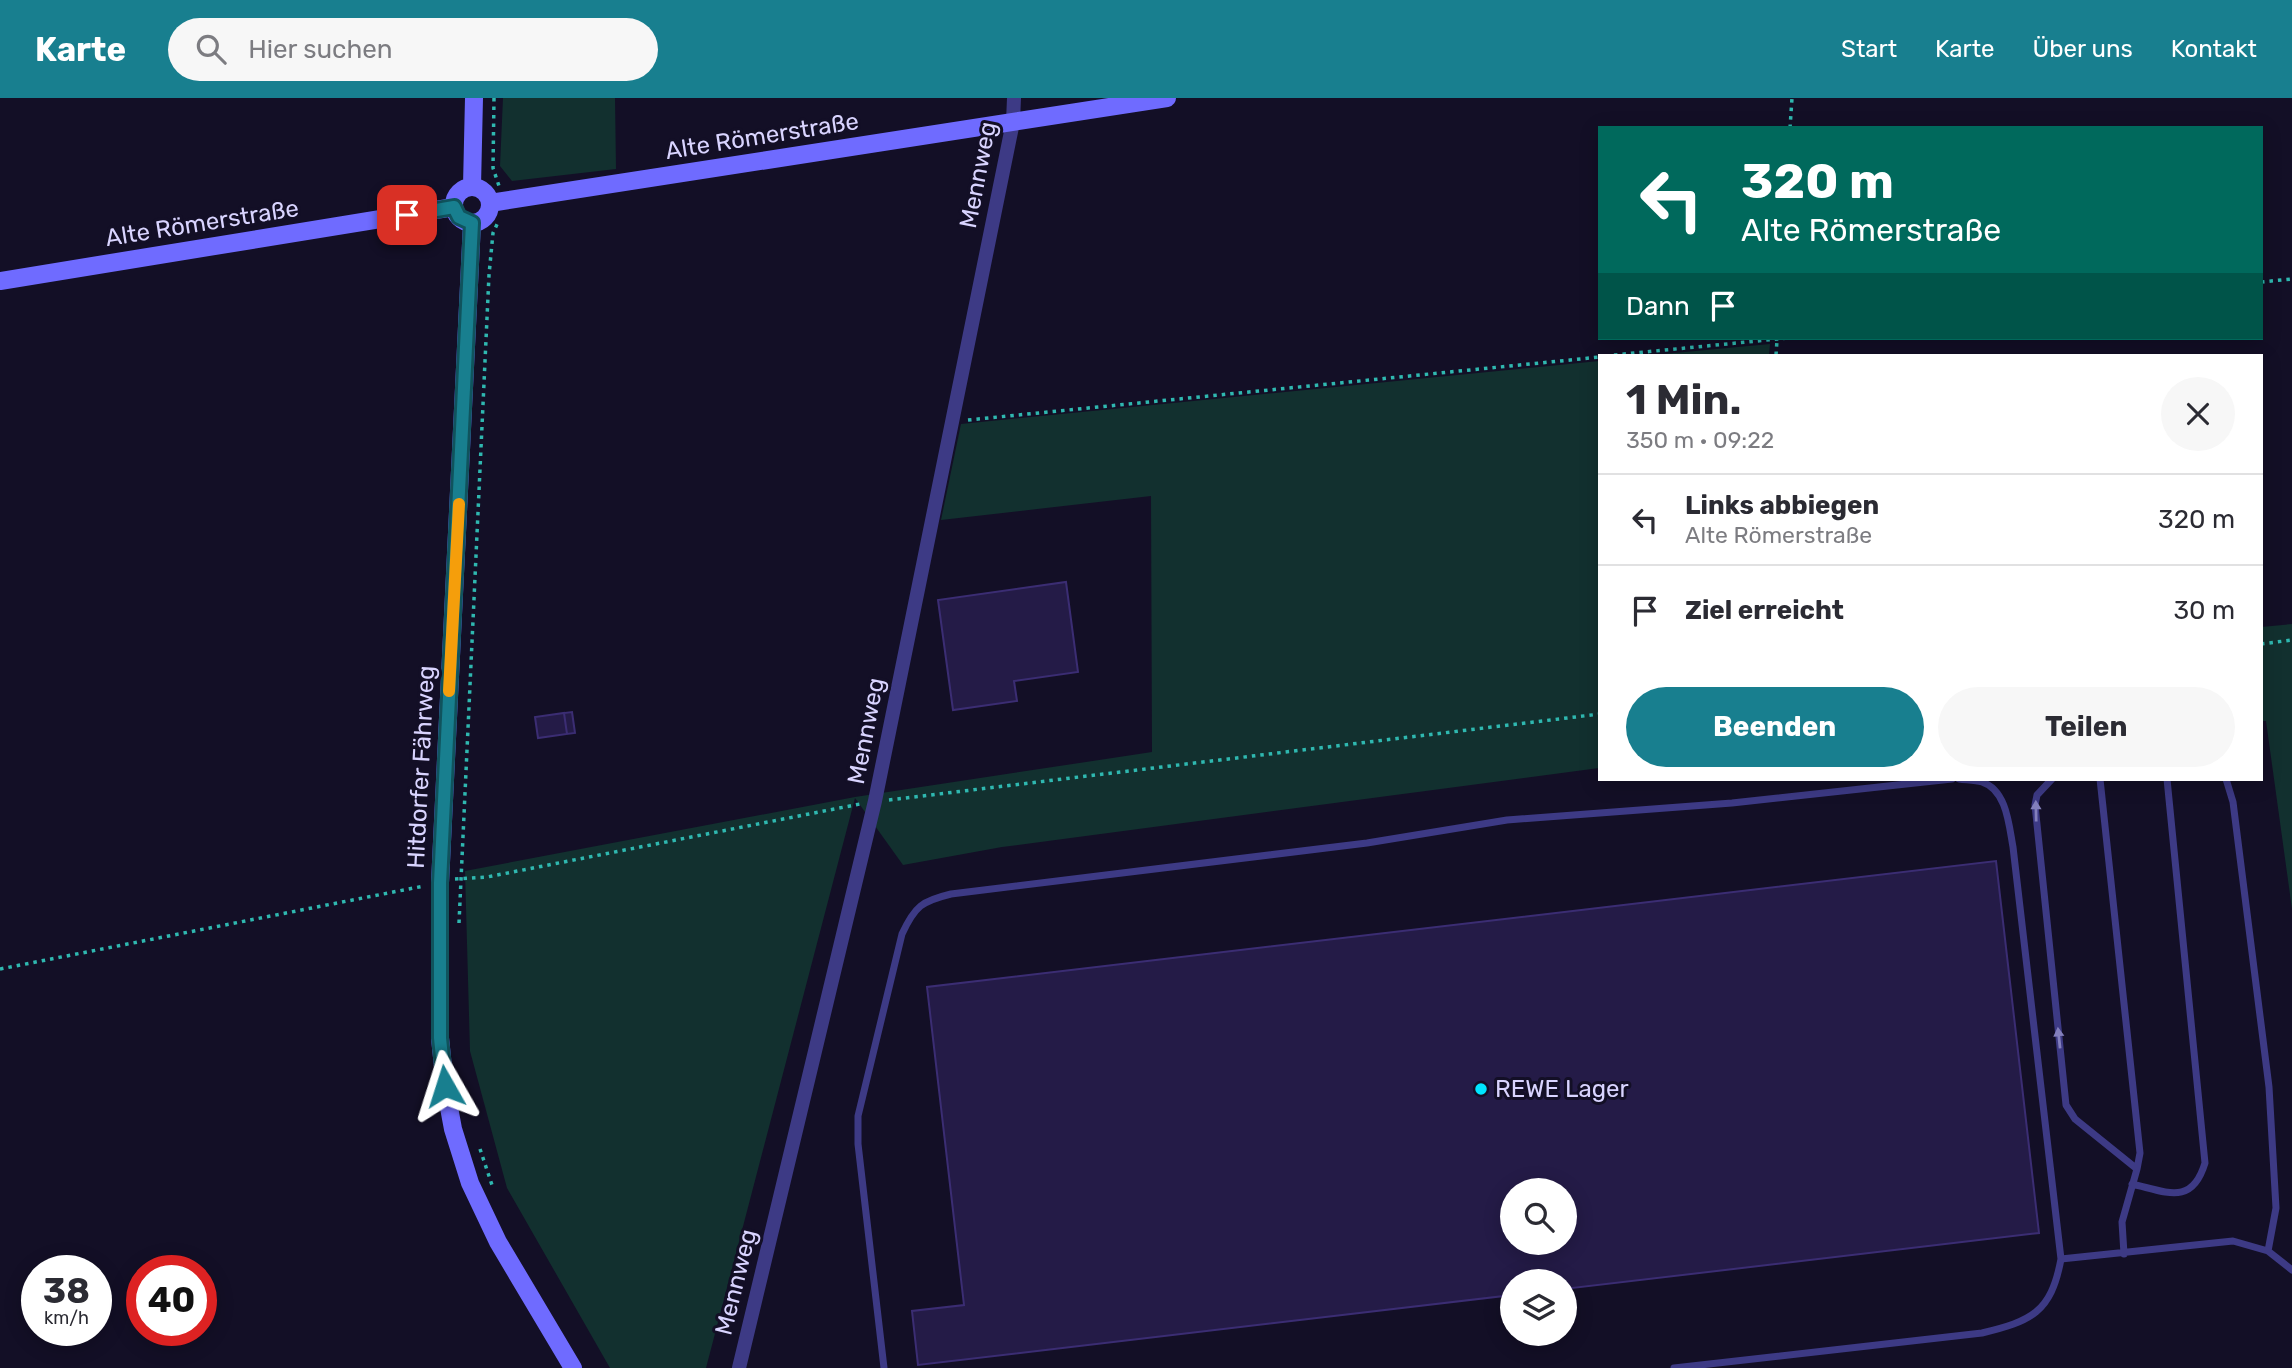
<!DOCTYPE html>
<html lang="de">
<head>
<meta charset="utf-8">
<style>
  :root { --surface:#fff; --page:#f7f7f7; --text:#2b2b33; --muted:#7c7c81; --line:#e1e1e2; --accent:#187f8f }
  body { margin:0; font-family:Rubik,sans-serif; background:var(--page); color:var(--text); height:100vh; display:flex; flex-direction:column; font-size:26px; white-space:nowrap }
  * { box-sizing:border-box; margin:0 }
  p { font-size:23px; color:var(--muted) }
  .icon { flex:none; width:38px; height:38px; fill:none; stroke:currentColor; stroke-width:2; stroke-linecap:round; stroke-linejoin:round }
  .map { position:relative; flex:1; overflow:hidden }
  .sheet { position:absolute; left:1598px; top:256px; width:665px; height:427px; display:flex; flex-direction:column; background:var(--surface); border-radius:0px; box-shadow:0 4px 18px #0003 }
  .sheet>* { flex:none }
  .hud { position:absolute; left:1598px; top:28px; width:665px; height:214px; border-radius:0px; box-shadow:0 4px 18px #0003; background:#00695c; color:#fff; overflow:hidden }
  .controls { position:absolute; left:1500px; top:1080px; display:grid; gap:14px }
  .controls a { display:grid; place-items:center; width:77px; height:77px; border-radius:50%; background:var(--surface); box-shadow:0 4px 18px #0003; font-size:35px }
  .speed { position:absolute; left:21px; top:1157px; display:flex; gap:14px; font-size:35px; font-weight:700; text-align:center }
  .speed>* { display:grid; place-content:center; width:91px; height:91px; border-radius:50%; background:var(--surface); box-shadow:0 4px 18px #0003; line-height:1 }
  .speed small { font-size:18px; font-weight:400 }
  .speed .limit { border:10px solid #d22; background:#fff; color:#111 }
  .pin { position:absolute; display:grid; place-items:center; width:60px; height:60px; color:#fff; margin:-30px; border-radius:14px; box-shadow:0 4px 10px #0006 }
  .me { position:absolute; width:77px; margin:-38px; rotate:354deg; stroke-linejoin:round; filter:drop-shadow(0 0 5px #0008) }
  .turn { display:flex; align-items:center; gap:24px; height:147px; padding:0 28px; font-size:32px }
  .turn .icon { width:91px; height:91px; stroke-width:2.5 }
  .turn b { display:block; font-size:49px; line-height:60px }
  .then { display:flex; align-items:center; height:66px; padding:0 28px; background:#0003; gap:14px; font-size:26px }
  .round { display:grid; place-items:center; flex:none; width:74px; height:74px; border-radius:37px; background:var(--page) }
  .head { display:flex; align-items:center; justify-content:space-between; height:119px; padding:0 28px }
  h1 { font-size:42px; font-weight:700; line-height:52px }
  .button { display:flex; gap:14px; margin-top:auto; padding:14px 28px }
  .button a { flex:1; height:80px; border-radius:42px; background:var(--accent); color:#fff; font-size:28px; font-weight:700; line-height:80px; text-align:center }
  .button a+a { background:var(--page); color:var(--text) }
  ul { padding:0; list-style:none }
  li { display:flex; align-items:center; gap:21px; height:91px; padding:0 28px; border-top:2px solid var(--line) }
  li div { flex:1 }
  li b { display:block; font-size:26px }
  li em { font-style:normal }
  header { display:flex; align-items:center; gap:42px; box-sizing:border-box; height:98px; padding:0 35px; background:var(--accent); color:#fff }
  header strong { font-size:33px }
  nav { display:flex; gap:38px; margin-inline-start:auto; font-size:24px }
  .search { width:490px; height:63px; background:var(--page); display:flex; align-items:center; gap:18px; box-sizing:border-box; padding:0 24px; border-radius:38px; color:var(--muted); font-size:26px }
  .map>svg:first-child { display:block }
  .green { fill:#12302f }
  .building { fill:#241b47; stroke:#3b2d73; stroke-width:2; fill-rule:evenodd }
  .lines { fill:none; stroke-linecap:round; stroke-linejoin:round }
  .path { stroke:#2fb8b0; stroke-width:3.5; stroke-dasharray:3.5 5; stroke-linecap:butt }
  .lane { stroke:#3d3a85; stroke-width:7 }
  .street { stroke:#3d3a85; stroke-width:14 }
  .secondary { stroke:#6f6bff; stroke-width:18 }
  .oneway { fill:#837fbc }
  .route-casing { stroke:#10535d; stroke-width:18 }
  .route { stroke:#187f8f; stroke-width:12 }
  .slow { stroke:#f59e0b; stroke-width:12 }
  .poi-dot { fill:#00e5ff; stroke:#130f26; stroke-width:2.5 }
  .labels { text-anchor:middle; stroke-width:6; stroke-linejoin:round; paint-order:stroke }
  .street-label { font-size:24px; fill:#d9d4ff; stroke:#130f26 }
  .poi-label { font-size:24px; fill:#d9d4ff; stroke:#130f26; text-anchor:start }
</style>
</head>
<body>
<header>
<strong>Karte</strong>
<div class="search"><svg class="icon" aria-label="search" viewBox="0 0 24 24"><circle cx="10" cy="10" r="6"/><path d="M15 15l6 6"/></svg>Hier suchen</div>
<nav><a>Start</a><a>Karte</a><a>Über uns</a><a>Kontakt</a></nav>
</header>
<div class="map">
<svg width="2292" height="1270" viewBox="0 0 2292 1270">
  <rect width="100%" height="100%" fill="#130f26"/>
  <path class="green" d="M 503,0 L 615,0 L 616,71 L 512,83 L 500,68 Z
    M 1770,246 L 1769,257 L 1653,257 Z
    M 1599,263 L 1599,670 L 1002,749 L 903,767 L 855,700 L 706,1270 L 610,1270 L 507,1090 L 470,953 L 465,773 L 855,699 L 1152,654 L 1151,398 L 941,422 L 961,326 Z
    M 2292,526 L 2292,811 L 2266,623 L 2261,623 L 2261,529 Z"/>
  <path class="building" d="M 1066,484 L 1078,574 L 1014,583 L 1017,603 L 953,612 L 938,502 Z
    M 572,614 L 575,635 L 567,636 L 564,615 Z
    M 564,615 L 567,636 L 538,640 L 535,619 Z
    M 1996,763 L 2039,1135 L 1564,1191 L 1564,1183 L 1512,1183 L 1512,1197 L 918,1267 L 912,1213 L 964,1207 L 927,889 ZM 1512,1092 L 1564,1092 L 1564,1144 L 1512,1144 Z"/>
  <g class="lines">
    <path class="path" d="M 494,0 L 493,70 L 499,88
      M 1790,30 L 1792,0
      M 2261,184 L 2292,181
      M 1614,257 L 1788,240
      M 1776,257 L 1777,242
      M 968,322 L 1600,259
      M 2261,546 L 2292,542
      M 889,702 L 1600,616
      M 455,781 L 487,779 L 860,706
      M 459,825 L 489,177 L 493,135 L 499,122
      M 0,871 L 424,788
      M 480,1051 L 492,1087"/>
    <path class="lane" d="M 2052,681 L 2037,697 L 2035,707 L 2066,1007 L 2075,1021 L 2137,1071 L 2122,1124 L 2124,1156
      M 2100,681 L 2140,1055 L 2137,1071
      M 2226,681 L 2233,704 L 2269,989 L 2276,1110 L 2268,1153
      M 2132,1086 C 2167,1094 2192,1108 2205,1065 L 2167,681
      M 2061,1161 L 2233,1143 L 2268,1153 L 2292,1172
      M 884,1270 L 858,1046 L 858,1018 L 902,836 C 915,808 922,803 951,796 L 1367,745 L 1507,722 L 1732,705 L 1952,681
      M 1674,1270 L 1982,1235 C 2031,1223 2051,1215 2061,1161 L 2013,749 C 2009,728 2007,692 1982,684 C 1975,682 1966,682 1959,681"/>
    <path class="street" d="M 739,1270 L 875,703 L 1013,24 L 1014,0"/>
    <path class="secondary" d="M 472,88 L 474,0
      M454 107a18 18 0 1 1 36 0a18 18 0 1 1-36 0Z
      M 490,105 L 1167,0
      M 472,125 L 440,785 L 440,940 L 445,988 L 453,1031 L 470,1085 L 498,1144 L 573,1270
      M 0,183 L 454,109"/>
  </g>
  <defs><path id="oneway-solid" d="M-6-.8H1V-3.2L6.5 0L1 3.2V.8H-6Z" transform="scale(1.75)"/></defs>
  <g class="oneway">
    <use href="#oneway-solid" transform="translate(2036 713) rotate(-91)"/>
    <use href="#oneway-solid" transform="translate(2059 940) rotate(-96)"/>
  </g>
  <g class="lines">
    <defs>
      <path id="route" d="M 407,117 L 454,109 L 459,119 L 472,125 L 440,785 L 440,940 L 445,988"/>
    </defs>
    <use href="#route" class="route-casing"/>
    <use href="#route" class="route"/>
    <path class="slow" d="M 449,593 L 459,406"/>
  </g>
  <circle class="poi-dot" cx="1481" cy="991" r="7"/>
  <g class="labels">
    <g class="street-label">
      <text transform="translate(762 38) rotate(-9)" y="8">Alte Römerstraße</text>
      <text transform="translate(978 77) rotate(-79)" y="8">Mennweg</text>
      <text transform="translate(202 125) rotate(-9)" y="8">Alte Römerstraße</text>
      <text transform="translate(866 633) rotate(-79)" y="8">Mennweg</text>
      <text transform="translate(421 669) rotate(-87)" y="8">Hitdorfer Fährweg</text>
      <text transform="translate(736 1184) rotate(-76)" y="8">Mennweg</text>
    </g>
    <g class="poi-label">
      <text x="1495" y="999">REWE Lager</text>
    </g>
  </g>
</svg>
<div class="controls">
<a><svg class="icon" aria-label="search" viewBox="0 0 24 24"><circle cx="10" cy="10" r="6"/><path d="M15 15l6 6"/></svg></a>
<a><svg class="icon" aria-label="layers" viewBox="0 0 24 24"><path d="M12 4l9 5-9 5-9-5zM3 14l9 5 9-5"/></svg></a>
</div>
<div class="speed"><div>38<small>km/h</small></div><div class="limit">40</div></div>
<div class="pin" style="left:407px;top:117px;background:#d93025"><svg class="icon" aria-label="arrive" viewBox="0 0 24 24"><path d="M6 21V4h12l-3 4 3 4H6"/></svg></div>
<svg class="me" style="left:445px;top:988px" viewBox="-20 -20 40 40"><path d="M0-17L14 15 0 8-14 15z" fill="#187f8f" stroke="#fff" stroke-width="4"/></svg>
<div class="hud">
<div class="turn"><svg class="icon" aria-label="left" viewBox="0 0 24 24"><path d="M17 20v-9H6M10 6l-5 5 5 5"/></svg><div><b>320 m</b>Alte Römerstraße</div></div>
<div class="then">Dann<svg class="icon" aria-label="arrive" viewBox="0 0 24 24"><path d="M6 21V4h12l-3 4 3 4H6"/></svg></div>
</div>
<section class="sheet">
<div class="head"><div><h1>1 Min.</h1><p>350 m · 09:22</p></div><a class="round"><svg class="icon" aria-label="close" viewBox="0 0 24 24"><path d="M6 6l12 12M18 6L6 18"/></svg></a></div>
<ul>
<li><svg class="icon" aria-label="left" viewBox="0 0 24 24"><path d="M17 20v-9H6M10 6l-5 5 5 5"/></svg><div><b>Links abbiegen</b><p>Alte Römerstraße</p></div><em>320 m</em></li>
<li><svg class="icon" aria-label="arrive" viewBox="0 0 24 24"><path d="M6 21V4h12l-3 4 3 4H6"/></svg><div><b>Ziel erreicht</b></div><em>30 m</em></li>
</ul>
<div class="button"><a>Beenden</a><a>Teilen</a></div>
</section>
</div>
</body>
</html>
